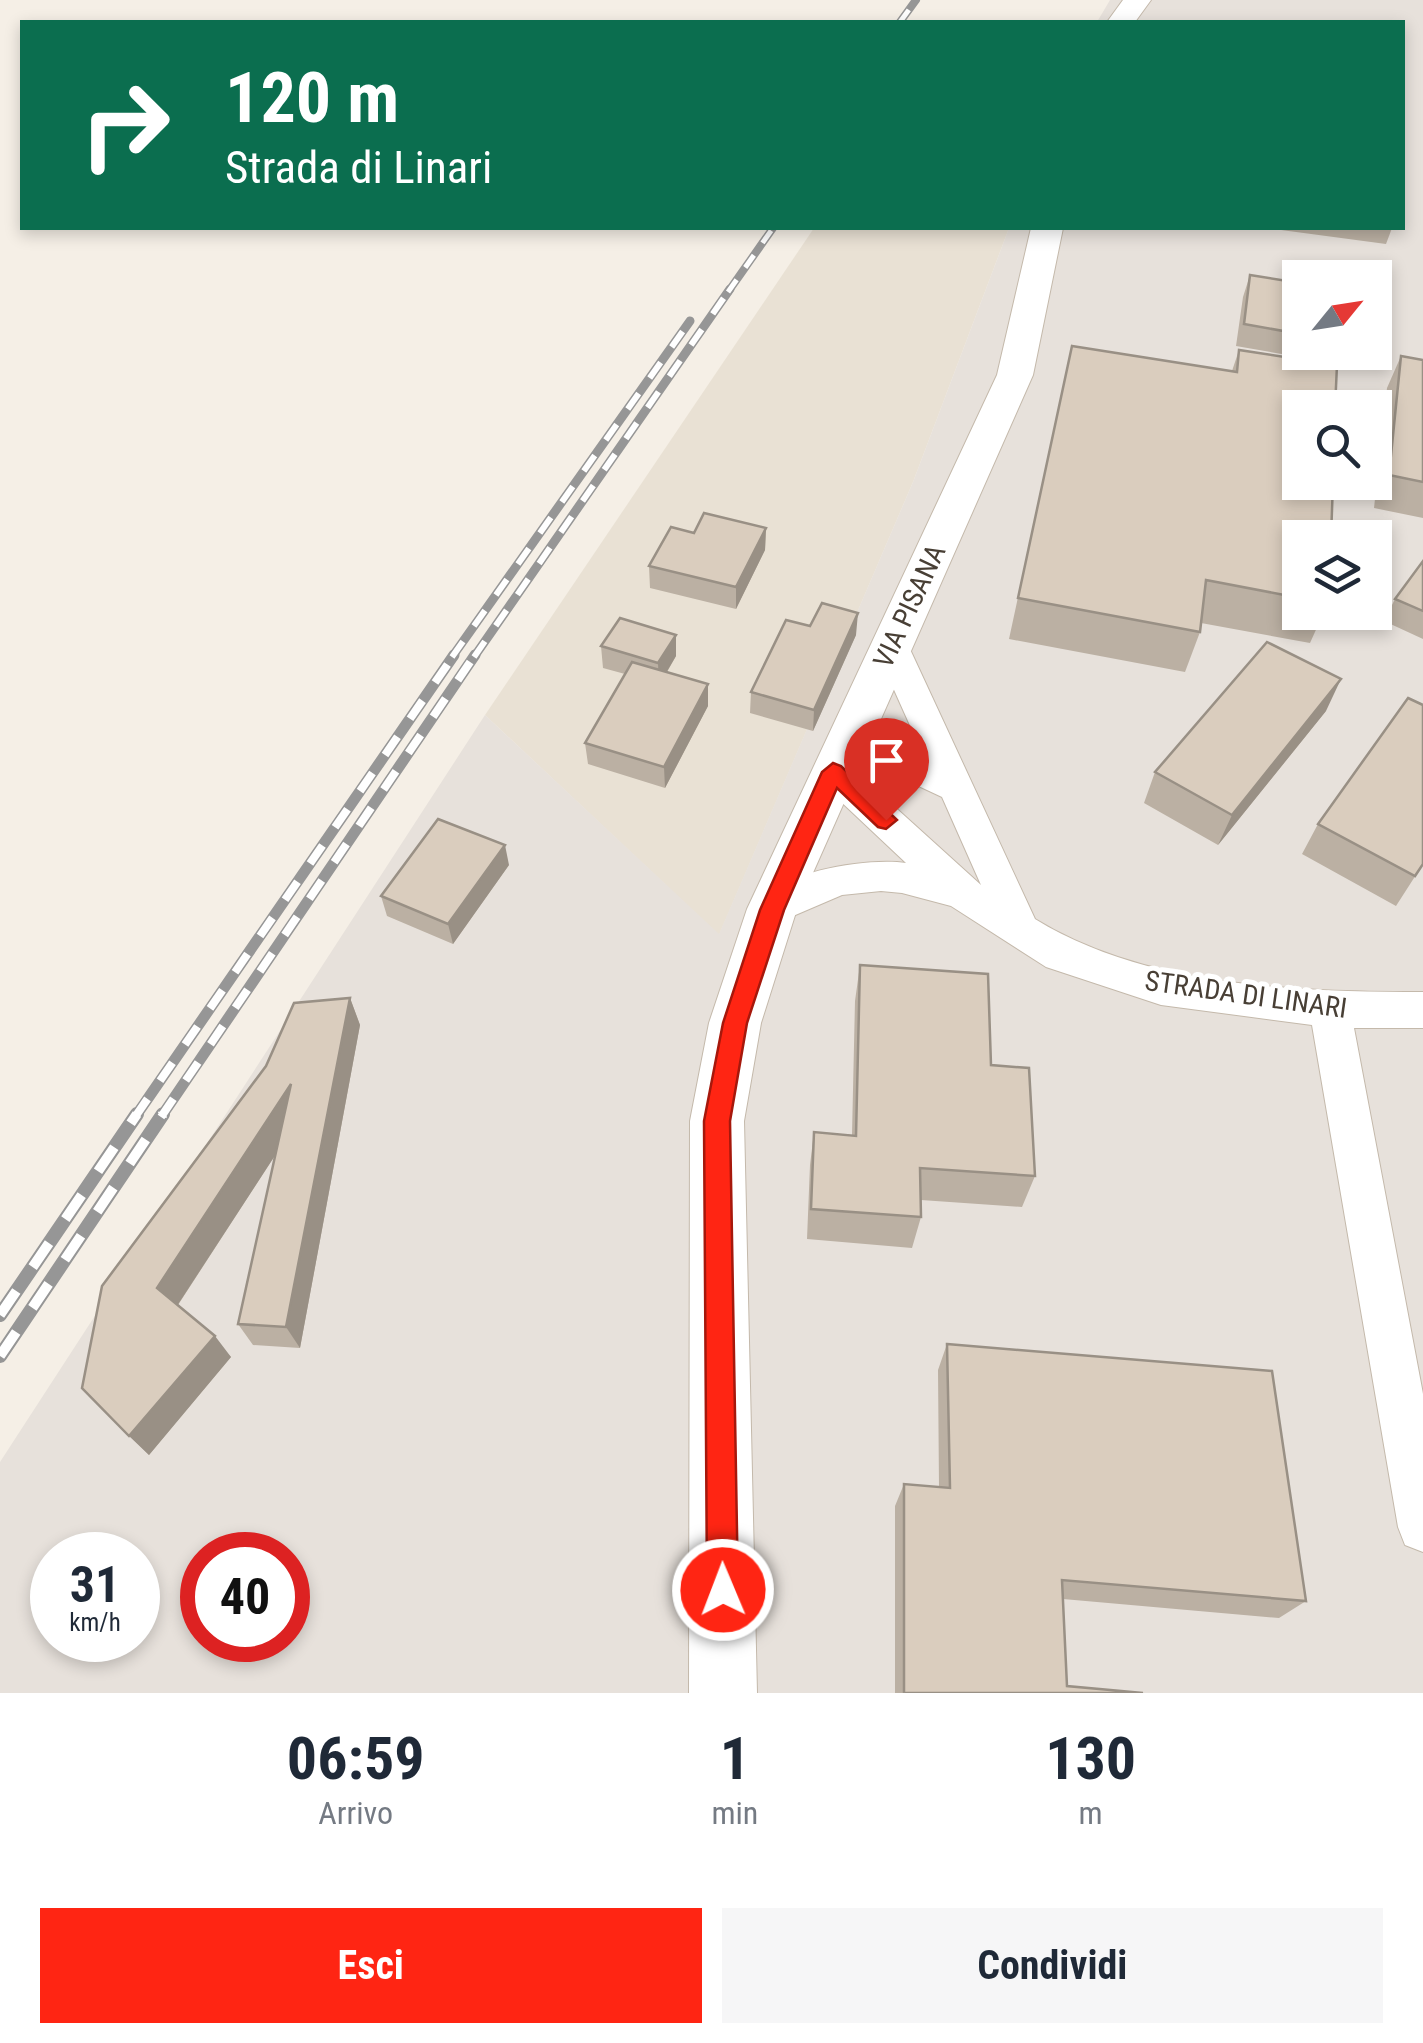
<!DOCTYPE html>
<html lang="it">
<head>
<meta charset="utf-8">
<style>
  :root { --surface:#fff; --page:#f6f6f7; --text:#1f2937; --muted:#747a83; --accent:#ff2513 }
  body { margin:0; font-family:"Roboto Condensed",sans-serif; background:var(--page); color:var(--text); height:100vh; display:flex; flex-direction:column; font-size:38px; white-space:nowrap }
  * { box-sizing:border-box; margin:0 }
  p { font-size:32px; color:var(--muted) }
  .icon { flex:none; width:55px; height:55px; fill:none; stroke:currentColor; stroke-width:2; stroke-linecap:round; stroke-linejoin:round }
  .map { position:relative; height:1693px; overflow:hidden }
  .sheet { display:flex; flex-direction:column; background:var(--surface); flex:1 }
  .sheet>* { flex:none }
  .hud { position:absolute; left:20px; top:20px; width:1385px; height:210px; border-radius:0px; box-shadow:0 5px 15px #0003; background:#0b6e4f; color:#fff; overflow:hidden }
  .needle { width:65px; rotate:60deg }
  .tools { position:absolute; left:1282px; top:260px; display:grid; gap:20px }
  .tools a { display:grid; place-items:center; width:110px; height:110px; border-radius:0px; background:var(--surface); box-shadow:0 5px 15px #0003; font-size:50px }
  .speed { position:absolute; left:30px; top:1532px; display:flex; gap:20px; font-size:50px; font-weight:700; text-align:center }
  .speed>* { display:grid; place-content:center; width:130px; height:130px; border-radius:50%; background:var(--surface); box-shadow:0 5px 15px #0003; line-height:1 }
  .speed small { font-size:25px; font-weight:400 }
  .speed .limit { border:15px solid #d22; background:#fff; color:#111 }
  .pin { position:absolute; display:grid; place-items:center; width:85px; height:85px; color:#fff; margin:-102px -42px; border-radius:50% 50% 50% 0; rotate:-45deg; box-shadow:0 0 10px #0007 }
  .pin .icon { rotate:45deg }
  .me { position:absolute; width:110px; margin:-55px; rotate:359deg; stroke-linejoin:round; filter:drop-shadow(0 0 8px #0008) }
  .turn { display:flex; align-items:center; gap:35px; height:210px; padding:0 40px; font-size:45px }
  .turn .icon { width:130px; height:130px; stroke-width:2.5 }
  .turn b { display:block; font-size:70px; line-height:85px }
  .eta { display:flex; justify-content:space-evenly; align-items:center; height:170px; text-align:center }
  .eta b { font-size:60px; font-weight:700; line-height:70px }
  .cta { display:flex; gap:20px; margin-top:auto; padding:20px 40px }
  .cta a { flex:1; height:115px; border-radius:0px; background:var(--accent); color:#fff; font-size:40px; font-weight:700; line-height:115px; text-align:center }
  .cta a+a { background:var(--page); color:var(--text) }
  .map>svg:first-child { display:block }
  .residential { fill:#e9e1d4 }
  .industrial { fill:#e7e1db; fill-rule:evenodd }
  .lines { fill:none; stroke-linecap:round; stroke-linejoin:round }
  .minor-casing { stroke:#c4b9ab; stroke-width:2 }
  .tertiary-casing { stroke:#c4b9ab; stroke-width:2 }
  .minor { fill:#fff; fill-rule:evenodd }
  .tertiary { fill:#fff; fill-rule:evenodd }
  .rail-far3-casing { stroke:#969696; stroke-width:8 }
  .rail-far2-casing { stroke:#969696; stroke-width:9 }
  .rail-far1-casing { stroke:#969696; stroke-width:11 }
  .rail-casing { stroke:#969696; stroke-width:14 }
  .rail-far3 { stroke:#fff; stroke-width:5; stroke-dasharray:15; stroke-linecap:butt }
  .rail-far2 { stroke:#fff; stroke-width:6; stroke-dasharray:19; stroke-linecap:butt }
  .rail-far1 { stroke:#fff; stroke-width:8; stroke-dasharray:22; stroke-linecap:butt }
  .rail { stroke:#fff; stroke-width:10; stroke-dasharray:29; stroke-linecap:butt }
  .wall { fill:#bbb0a3 }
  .shaded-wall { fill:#999085 }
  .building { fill:#dacdbe; stroke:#999085; stroke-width:2.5 }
  .route { fill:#ff2513; stroke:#a6180c; stroke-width:2.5 }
  .labels { text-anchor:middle; stroke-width:10; stroke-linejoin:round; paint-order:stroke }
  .street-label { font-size:28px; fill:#483f35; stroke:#fff }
</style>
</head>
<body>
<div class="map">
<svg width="1423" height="1693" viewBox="0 0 1423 1693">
  <rect width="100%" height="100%" fill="#f5efe6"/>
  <path class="residential" d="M 814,228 L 1009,228 L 913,482 L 719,935 L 485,715 Z"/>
  <path class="industrial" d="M 1110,0 L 1423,0 L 1423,1693 L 0,1693 L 0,1462 L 485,715 L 719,934 L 913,482 L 1009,228 L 1402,228 L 1402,22 L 1097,22 ZM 1300,278 L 1375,278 L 1375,352 L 1300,352 ZM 1300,408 L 1375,408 L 1375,482 L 1300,482 ZM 1300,538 L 1375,538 L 1375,612 L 1300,612 ZM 52,1555 L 138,1555 L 138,1640 L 52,1640 ZM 202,1555 L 288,1555 L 288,1640 L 202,1640 Z"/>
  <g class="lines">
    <defs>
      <path id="minor" d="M 891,633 L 903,636 L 908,645 L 1035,919 C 1145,987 1296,992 1423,992 L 1423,1028 L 1354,1028 L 1423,1394 L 1423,1552 L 1405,1545 L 1398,1527 L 1312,1025 L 1161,1005 L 1046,967 L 951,906 L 902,893 L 881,891 L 842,895 L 772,925 L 758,920 L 753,909 C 771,872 868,857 906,863 L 820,782 L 815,772 L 820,762 C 855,751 890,748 925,759 L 874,645 L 879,636 ZM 882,779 L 910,782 L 942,797 L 981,885 L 865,780 Z"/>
      <path id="tertiary" d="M 1123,0 L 1151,0 L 1135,22 L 1107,22 Z
        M 1031,228 L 1063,228 L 1033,375 L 797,909 L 761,1023 L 744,1121 L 757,1693 L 689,1693 L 690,1121 L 709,1023 L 747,909 L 997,375 Z"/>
    </defs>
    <use href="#minor" class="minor-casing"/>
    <use href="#tertiary" class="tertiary-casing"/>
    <use href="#minor" class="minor"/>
    <use href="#tertiary" class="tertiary"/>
    <defs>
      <path id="rail-far3" d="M 900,22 L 916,0
        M 728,292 L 773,228"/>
      <path id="rail-far2" d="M 452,657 L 690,321
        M 474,657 L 730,289"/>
      <path id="rail-far1" d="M 135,1117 L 454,655
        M 161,1117 L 475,655"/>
      <path id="rail" d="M 0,1315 L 137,1114
        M 0,1356 L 163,1114"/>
    </defs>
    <use href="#rail-far3" class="rail-far3-casing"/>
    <use href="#rail-far2" class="rail-far2-casing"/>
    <use href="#rail-far1" class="rail-far1-casing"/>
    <use href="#rail" class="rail-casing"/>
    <use href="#rail-far3" class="rail-far3"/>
    <use href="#rail-far2" class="rail-far2"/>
    <use href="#rail-far1" class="rail-far1"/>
    <use href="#rail" class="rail"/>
  </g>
  <path class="wall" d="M 1267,228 L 1392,228 L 1386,244 Z
    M 1250,275 L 1300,283 L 1300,352 L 1313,352 L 1310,359 L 1236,346 L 1243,297 Z
    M 1072,346 L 1232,371 L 1239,350 L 1300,538 L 1300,612 L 1324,612 L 1310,643 L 1201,623 L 1200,632 L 1185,672 L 1009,639 Z
    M 1401,356 L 1423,360 L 1423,518 L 1374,508 L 1387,388 Z
    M 766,528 L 765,550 L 736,609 L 650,588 L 649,566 L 694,533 Z
    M 1423,561 L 1423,639 L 1384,621 L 1395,599 Z
    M 810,626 L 856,635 L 813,731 L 750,713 L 751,692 Z
    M 601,646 L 676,656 L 667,672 L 708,684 L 708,706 L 665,788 L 588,764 L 585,743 L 625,674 L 603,668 Z
    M 1326,711 L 1218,845 L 1144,803 L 1155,772 Z
    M 1318,824 L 1423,864 L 1396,906 L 1302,854 Z
    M 509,865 L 453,944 L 387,916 L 381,896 Z
    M 860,965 L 991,1065 L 1035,1176 L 1022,1207 L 921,1200 L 921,1217 L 912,1248 L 807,1239 L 810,1165 L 814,1132 L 852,1135 L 855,1001 Z
    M 350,998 L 360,1025 L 300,1348 L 253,1345 L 238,1324 L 276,1154 L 178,1305 L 231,1357 L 149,1455 L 82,1388 Z
    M 947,1344 L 1306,1601 L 1279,1618 L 1063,1599 L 1067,1686 L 1143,1693 L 895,1693 L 895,1506 L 904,1484 L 939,1487 L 938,1370 Z"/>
  <path class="shaded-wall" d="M 766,528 L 765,550 L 736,609 L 736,587 Z
    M 858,613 L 856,635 L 813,731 L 814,710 Z
    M 676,635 L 676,656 L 659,685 L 658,663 Z
    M 1341,679 L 1326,711 L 1218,845 L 1232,815 Z
    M 708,684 L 708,706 L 665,788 L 664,767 Z
    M 505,845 L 509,865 L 453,944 L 448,924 Z
    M 350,998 L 360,1025 L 300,1348 L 286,1327 Z
    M 291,1084 L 304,1111 L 175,1309 L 157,1288 Z
    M 215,1336 L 231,1357 L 149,1455 L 129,1436 Z"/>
  <path class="building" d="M 1250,275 L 1300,283 L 1300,334 L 1244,324 Z
    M 1072,346 L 1237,372 L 1239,350 L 1337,365 L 1335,408 L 1300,408 L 1300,482 L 1333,482 L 1331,538 L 1300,538 L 1300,598 L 1206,580 L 1200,632 L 1018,598 Z
    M 1401,356 L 1423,360 L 1423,482 L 1389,475 Z
    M 704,513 L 766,528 L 736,587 L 649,566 L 671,527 L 694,533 Z
    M 1423,561 L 1423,611 L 1395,599 Z
    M 822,603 L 858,613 L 814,710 L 751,692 L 786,620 L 810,626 Z
    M 620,618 L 676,635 L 658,663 L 601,646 Z
    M 1267,642 L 1341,679 L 1232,815 L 1155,772 Z
    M 632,662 L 708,684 L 664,767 L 585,743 Z
    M 1408,698 L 1423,705 L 1423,864 L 1415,876 L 1318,824 Z
    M 438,819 L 505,845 L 448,924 L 381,896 Z
    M 860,965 L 988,974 L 991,1065 L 1029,1068 L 1035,1176 L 920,1168 L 921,1217 L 811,1209 L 814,1132 L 856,1136 Z
    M 350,998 L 286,1327 L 238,1324 L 291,1084 L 157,1288 L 215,1336 L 129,1436 L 82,1388 L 102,1286 L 266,1066 L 294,1003 Z
    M 947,1344 L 1272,1371 L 1306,1601 L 1062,1580 L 1067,1686 L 1143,1693 L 904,1693 L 904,1484 L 950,1488 Z"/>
  <path class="route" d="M 833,763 L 841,766 L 897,820 L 886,829 L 878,827 L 837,788 L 784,910 L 747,1023 L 730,1121 L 738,1590 L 734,1602 L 723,1606 L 712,1602 L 707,1590 L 704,1121 L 723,1023 L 760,910 L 822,772 Z"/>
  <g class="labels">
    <g class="street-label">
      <text transform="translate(909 606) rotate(-65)" y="10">VIA PISANA</text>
      <text transform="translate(1246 994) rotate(8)" y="10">STRADA DI LINARI</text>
    </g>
  </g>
</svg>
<div class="tools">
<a><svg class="needle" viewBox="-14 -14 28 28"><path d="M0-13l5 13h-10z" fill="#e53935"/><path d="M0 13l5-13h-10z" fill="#747a83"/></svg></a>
<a><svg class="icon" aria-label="search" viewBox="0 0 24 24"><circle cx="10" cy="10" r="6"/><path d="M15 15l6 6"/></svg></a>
<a><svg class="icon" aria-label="layers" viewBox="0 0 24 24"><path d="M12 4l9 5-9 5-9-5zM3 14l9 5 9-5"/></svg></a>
</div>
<div class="speed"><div>31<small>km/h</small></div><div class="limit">40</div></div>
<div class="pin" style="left:886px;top:820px;background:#d93025"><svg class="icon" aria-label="arrive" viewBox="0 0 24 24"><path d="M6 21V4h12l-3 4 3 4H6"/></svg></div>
<svg class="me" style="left:723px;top:1590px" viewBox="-20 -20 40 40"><circle r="17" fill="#ff2513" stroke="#fff" stroke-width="3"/><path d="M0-11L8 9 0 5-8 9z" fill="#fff"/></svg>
<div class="hud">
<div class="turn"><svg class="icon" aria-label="right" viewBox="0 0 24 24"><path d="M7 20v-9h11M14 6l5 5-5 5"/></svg><div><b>120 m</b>Strada di Linari</div></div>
</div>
</div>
<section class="sheet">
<div class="eta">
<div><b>06:59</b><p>Arrivo</p></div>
<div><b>1</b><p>min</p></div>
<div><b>130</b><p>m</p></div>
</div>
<div class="cta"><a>Esci</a><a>Condividi</a></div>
</section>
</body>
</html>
